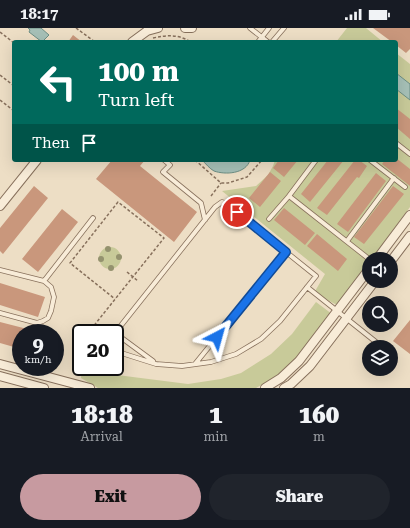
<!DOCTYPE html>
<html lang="en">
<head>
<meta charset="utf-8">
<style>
  :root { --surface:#171b24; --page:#20242c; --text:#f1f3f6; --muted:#9ea1a6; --accent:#c79aa0 }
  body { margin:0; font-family:"Roboto Serif",serif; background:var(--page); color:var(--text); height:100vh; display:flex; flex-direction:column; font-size:15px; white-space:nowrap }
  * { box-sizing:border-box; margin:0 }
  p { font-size:13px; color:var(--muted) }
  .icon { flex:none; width:22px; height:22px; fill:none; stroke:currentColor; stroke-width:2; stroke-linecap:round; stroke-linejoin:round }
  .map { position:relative; height:360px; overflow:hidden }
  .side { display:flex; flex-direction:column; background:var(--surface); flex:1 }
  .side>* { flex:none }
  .top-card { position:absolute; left:12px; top:12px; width:386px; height:122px; border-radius:4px; box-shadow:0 4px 16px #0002; background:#00695c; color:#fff; overflow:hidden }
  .controls { position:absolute; left:362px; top:224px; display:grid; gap:8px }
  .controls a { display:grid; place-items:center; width:36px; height:36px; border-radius:50%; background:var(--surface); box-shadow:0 4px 16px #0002; font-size:20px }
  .speed { position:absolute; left:12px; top:296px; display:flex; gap:8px; font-size:20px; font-weight:700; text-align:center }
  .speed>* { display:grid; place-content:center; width:52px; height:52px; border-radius:50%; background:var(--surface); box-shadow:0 4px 16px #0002; line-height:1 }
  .speed small { font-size:10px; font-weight:400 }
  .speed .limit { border:2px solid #111; border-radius:6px; background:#fff; color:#111 }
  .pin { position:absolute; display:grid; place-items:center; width:34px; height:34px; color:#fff; margin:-17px; border:2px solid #fff; border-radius:50%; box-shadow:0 1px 4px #0007 }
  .me { position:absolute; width:44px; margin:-22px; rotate:39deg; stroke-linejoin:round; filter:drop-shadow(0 0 3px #0008) }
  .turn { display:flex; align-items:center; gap:14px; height:84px; padding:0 20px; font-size:18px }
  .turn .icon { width:52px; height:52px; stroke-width:2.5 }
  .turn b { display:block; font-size:28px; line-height:34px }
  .then { display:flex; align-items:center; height:38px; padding:0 20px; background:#0003; gap:8px; font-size:15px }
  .eta { display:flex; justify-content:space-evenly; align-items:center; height:68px; text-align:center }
  .eta b { font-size:24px; font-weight:800; line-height:28px }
  .button { display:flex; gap:8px; margin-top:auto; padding:8px 20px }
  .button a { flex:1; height:46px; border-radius:24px; background:var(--accent); color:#111; font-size:16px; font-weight:800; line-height:46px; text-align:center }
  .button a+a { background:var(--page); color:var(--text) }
  .status { display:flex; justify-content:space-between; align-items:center; height:28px; padding:0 20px; background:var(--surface); direction:ltr }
  .status svg { height:11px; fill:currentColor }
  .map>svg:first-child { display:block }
  .green { fill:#c8ca99 }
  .water { fill:#a6c0b7; stroke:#6d8e84 }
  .building { fill:#c9977c }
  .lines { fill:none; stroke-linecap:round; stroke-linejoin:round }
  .lane-casing { stroke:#87705c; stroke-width:5.5 }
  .street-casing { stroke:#87705c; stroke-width:10 }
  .path { stroke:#87705c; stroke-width:1.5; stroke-dasharray:3 2; stroke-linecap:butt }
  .lane { stroke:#f8ecd8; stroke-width:4 }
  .street { stroke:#f8ecd8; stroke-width:8 }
  .tree { fill:#94926e }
  .route-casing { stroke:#114b97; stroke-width:10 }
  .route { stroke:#1a73e8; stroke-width:7 }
</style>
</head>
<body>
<div class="status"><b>18:17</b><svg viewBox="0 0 49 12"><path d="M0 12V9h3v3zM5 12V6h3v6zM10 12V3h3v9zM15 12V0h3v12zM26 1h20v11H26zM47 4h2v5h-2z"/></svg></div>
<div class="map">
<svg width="410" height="360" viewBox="0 0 410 360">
  <rect width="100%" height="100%" fill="#eddec5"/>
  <path class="green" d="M 347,0 L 366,0 L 383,14 L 336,14 Z
    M 396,25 L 410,36 L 410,179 L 372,231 L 369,231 L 369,235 L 337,277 L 314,265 L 325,246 L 222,163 L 256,158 L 268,147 L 273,138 L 275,132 L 396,132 Z
    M99 230a11 11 0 1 1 22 0a11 11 0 1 1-22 0Z
    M 316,274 L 332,286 L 304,324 L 274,350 L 256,360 L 98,360 L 81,350 L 82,339 L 103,339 L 104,341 L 117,347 L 188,356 L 221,351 L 241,345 L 271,326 L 292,306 Z"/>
  <path class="water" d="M 28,0 L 41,0 L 49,7 L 42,14 L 29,4 L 30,2 Z
    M 396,45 L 410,56 L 410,72 L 396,61 Z
    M 202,132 L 250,132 C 246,146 225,147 214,143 C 210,141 205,135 202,132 Z"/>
  <path class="building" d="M 373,0 L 410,0 L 410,21 L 406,25 L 396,17 L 396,14 L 392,14 Z
    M 73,7 L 82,14 L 68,14 Z
    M 396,80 L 410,91 L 410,111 L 396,99 Z
    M 396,130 L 410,141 L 410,158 L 382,136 L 385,132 L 396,132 Z
    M 112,132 L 145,132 L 140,138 L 197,184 L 174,214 L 96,151 Z
    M 279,132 L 298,132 L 284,149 L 273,140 Z
    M 328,132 L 344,132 L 310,174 L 301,166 Z
    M 355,132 L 359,132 L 367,138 L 359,150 L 357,149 L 327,187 L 317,180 Z
    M 270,144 L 281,153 L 260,179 L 249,170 Z
    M 376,145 L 386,153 L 348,204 L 337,196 Z
    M 34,158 L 48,170 L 3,226 L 0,223 L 0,200 Z
    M 393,158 L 404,166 L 364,216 L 354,209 Z
    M 284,180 L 315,205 L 305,217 L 274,192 Z
    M 62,181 L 78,194 L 38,244 L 22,231 Z
    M 317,206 L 347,231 L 338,243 L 307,218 Z
    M 0,255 L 45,269 L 38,289 L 0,277 Z
    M 410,292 L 410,326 L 393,313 Z
    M 0,294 L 35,303 L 35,305 L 21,305 L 21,321 L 0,315 Z"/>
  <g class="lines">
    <defs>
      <path id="lane" d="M 250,0 L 268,14
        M 258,14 L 269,0
        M 272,14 L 284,0
        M 396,115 L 410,126
        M 164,132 L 170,137 L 163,144 L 201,175 L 205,192
        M 316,132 L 289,168 L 369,231
        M 370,132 L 405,159
        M 269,191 L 289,168
        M 347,213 L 394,150
        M 0,242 L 44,253 L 93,190
        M 307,259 L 376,314
        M 0,285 L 37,295 L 43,293 L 48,290 L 51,283 L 54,269 L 51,259 L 44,253
        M 115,305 L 215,179 L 222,174 L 225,175 L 316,248 L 280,293 L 261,311 L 236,326 L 211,334 L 182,338 L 156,336 L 115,323
        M 115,305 L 153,333
        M 195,336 L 286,224"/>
      <path id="street" d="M 185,0 L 192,0
        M 132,14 L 147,3 L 158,0
        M 0,178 L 37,132
        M 377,231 L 410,187
        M 391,233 L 410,208
        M 0,336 L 90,360
        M 0,348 L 44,360
        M 265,360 L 281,350 L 299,333 L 369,241
        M 284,360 L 291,356 L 310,338 L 375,253"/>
    </defs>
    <use href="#lane" class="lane-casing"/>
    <use href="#street" class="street-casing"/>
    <path class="path" d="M 76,0 L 95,14
      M 0,4 L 14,15
      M 153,10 C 167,7 178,6 191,14
      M 0,47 L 14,58
      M 0,72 L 14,83
      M 195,132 L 221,155 L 228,155 L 247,149 L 262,132
      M 211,168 L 221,155
      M 127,244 L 138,253
      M 88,305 L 164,210 L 118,174 L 70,235 L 115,271"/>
    <use href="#lane" class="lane"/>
    <use href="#street" class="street"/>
  </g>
  <g class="tree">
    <circle cx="108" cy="221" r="3"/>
    <circle cx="119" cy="229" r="3"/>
    <circle cx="101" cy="231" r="3"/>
    <circle cx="111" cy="240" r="3"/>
  </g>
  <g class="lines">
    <defs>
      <path id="route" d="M 217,309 L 286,224 L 237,184"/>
    </defs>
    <use href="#route" class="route-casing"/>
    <use href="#route" class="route"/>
  </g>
</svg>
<div class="controls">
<a><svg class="icon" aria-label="sound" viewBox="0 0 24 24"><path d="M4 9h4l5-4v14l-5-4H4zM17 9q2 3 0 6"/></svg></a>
<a><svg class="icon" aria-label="search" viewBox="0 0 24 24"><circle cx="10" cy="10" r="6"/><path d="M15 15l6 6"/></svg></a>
<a><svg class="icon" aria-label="layers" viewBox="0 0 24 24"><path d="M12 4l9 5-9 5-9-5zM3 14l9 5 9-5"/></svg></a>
</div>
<div class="speed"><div>9<small>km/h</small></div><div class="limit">20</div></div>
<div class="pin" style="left:237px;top:184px;background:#d93025"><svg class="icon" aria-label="arrive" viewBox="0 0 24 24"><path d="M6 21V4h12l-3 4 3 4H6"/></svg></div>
<svg class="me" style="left:217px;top:309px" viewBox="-20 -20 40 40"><path d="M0-17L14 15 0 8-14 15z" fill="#1a73e8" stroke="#fff" stroke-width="4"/></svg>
<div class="top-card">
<div class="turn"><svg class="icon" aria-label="left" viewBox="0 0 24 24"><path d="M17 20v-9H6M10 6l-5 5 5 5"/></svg><div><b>100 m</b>Turn left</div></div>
<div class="then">Then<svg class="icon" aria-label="arrive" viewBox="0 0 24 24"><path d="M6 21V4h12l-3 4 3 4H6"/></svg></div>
</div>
</div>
<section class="side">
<div class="eta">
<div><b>18:18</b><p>Arrival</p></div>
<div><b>1</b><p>min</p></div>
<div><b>160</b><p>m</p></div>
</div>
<div class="button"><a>Exit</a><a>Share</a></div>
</section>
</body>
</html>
